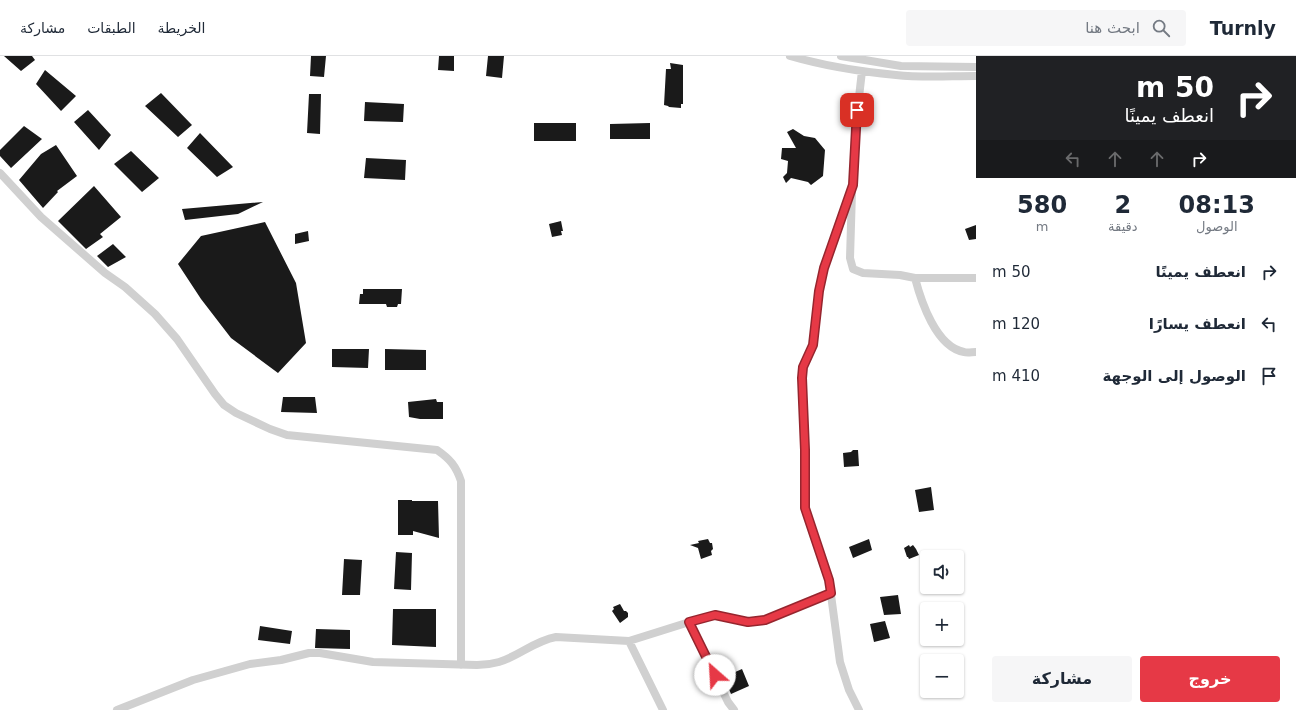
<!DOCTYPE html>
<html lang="ar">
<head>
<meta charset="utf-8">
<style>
  :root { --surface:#fff; --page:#f6f6f7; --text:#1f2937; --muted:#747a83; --line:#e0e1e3; --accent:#e63946 }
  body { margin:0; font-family:"DejaVu Sans","Noto Naskh Arabic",sans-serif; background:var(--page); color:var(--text); direction:rtl; height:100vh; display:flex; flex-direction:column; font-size:15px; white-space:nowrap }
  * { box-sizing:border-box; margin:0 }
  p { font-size:13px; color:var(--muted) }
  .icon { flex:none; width:22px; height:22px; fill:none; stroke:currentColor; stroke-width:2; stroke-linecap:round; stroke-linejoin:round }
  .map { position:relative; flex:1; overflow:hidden; direction:ltr }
  .panel { display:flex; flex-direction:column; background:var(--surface); width:320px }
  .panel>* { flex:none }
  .top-card { background:#202124; color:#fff; overflow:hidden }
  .buttons { position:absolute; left:920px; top:494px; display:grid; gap:8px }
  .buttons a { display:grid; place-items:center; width:44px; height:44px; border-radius:4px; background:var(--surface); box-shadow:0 1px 3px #0004; font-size:20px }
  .pin { position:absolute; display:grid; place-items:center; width:34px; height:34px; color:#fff; margin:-17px; border-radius:8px; box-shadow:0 2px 6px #0006 }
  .me { position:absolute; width:44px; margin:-22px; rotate:334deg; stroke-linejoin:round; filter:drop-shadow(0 0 3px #0008) }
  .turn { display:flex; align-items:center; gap:14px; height:84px; padding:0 16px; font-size:18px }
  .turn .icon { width:52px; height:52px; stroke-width:2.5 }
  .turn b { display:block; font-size:28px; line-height:34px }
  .lanes { display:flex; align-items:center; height:38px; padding:0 16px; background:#0003; justify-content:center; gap:20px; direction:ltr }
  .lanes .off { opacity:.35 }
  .eta { display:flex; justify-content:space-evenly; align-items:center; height:68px; text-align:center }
  .eta b { font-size:24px; font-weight:700; line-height:28px }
  .button { display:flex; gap:8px; margin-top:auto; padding:8px 16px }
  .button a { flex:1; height:46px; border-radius:4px; background:var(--accent); color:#fff; font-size:16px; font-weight:700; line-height:46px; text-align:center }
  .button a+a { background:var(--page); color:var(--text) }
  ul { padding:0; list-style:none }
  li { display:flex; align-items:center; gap:12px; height:52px; padding:0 16px }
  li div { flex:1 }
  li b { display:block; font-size:15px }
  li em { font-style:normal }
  header { display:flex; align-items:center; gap:24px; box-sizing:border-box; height:56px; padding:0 20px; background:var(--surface); border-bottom:1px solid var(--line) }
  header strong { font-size:19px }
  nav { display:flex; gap:22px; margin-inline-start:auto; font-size:14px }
  .search { width:280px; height:36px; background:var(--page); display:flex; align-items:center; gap:10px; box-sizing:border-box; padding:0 14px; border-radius:4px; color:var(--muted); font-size:15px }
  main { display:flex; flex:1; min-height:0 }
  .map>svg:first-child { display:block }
  .building { fill:#1a1a1a }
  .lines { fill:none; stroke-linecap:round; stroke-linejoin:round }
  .street { stroke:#d0d0d0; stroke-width:8 }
  .route-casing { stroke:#96252e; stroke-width:10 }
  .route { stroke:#e63946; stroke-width:7 }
</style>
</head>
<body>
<header>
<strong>Turnly</strong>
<div class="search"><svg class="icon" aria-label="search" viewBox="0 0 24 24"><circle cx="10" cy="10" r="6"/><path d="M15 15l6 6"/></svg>ابحث هنا</div>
<nav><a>الخريطة</a><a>الطبقات</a><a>مشاركة</a></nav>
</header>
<main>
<section class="panel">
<div class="top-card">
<div class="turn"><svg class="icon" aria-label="right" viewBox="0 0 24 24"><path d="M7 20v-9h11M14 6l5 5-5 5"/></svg><div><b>50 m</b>انعطف يمينًا</div></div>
<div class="lanes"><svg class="icon off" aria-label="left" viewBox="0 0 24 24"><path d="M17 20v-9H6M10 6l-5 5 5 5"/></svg><svg class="icon off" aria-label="ahead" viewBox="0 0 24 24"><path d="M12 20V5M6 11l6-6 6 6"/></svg><svg class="icon off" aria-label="ahead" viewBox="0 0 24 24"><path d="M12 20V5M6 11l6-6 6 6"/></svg><svg class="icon" aria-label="right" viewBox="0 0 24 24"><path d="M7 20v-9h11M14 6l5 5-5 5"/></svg></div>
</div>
<div class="eta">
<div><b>08:13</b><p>الوصول</p></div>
<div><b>2</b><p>دقيقة</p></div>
<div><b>580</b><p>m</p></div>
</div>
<ul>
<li><svg class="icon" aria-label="right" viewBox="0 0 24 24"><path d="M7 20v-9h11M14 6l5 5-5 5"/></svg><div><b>انعطف يمينًا</b></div><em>50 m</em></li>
<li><svg class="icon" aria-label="left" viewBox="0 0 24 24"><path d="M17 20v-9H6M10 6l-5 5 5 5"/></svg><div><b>انعطف يسارًا</b></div><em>120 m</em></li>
<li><svg class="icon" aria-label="arrive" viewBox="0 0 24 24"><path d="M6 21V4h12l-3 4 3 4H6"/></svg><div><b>الوصول إلى الوجهة</b></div><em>410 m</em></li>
</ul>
<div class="button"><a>خروج</a><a>مشاركة</a></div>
</section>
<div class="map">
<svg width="976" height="654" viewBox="0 0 976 654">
  <rect width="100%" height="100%" fill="#fff"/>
  <path class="building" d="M 4,0 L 32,0 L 35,4 L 21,15 Z
    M 311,0 L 326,0 L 324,21 L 310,20 Z
    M 439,0 L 454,0 L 454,15 L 438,14 Z
    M 488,0 L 504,0 L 502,22 L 486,20 Z
    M 670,7 L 683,9 L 683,48 L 681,48 L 681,52 L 669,51 L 668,50 L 664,49 L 666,13 L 671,13 Z
    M 45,14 L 76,40 L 61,55 L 36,28 Z
    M 161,37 L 192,69 L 178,81 L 145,50 Z
    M 309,38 L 321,38 L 320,78 L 307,77 Z
    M 365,46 L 404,48 L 403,66 L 364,65 Z
    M 88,54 L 111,79 L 99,94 L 74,66 Z
    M 534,67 L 576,67 L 576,85 L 534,85 Z
    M 650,67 L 650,83 L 610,83 L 610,68 Z
    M 24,70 L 42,83 L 11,112 L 0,100 L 0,94 Z
    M 793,73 L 804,80 L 815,82 L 825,94 L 823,120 L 811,129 L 808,126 L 791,122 L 786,127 L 783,121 L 787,117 L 788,105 L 781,103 L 782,92 L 796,92 L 787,76 Z
    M 200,77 L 233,111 L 217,121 L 187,92 Z
    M 56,89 L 77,120 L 57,135 L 58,136 L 43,152 L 19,124 L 41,98 Z
    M 131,95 L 159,122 L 142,136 L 114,108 Z
    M 366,102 L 406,104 L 405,124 L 364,122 Z
    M 94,130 L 121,161 L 100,178 L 103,181 L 86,193 L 58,165 Z
    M 263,146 L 238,158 L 185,164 L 182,153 Z
    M 561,165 L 563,175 L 561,175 L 562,179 L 552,181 L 549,168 Z
    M 265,166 L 296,227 L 306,287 L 278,317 L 231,282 L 201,243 L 178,208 L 201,180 Z
    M 976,169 L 976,183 L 969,184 L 965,173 Z
    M 308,175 L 309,185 L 295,188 L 295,178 Z
    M 113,188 L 126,201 L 108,211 L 97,200 Z
    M 363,233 L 402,233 L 401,248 L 398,248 L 397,251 L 387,251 L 386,248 L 359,248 L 360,238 L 363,238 Z
    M 332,293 L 369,293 L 368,312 L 332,311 Z
    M 385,293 L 426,294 L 426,314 L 385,314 Z
    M 283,341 L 315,341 L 317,357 L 281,356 Z
    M 436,343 L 437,346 L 443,346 L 443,363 L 420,363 L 409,361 L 408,346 Z
    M 853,394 L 858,394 L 859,410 L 844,411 L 843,397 L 851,396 Z
    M 931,431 L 934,454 L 919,456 L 915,434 Z
    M 398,444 L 412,444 L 412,445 L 438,445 L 439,482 L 413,475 L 413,479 L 398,479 Z
    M 708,483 L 710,487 L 712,487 L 713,493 L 711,495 L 712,499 L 701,503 L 698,492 L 690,489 L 699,487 L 698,485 Z
    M 869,483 L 872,494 L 853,502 L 849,491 Z
    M 909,489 L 910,491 L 913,489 L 916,493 L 919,499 L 909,503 L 908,501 L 907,501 L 904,492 Z
    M 396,496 L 412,497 L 411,534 L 394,533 Z
    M 344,503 L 362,504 L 360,539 L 342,539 Z
    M 898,539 L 901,558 L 884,559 L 880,541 Z
    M 620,548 L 624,555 L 626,555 L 628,557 L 628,561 L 620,567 L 612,555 L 614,553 L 613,551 Z
    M 393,553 L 436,553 L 436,591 L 392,589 Z
    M 885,565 L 890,582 L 874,586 L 870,568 Z
    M 260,570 L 292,575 L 290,588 L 258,584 Z
    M 316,573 L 350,574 L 350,593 L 315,592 Z
    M 742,613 L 749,630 L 731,638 L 724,621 Z"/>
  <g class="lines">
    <path class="street" d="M 790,0 C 821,9 863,16 896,19 C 922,22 949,20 976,20
      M 841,0 L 901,10 L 976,11
      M 0,117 L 41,161 L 105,217 L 125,231 L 155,258 L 177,283 L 215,338 L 224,349 L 236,357 L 270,373 L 287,379 L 437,394 C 450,403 456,410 461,425 L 461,609
      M 852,136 L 850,202 L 853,213 L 863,217 L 900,219 L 915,222 L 976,222
      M 915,222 C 921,245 936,291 964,296 C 967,297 972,296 976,296
      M 689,566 L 728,646 L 734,654
      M 629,585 L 663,654
      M 117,654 L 193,624 L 250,608 L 281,604 L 309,597 L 320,597 L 373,606 L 477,609 C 484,609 492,608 499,606 C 519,600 534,585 556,581 L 629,585 L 699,563 L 715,559 L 749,566 L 765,564 L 831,537
      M 859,654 L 849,634 L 840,606 L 829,524 L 805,452 L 805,394 L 802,322 L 803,311 L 813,289 L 819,235 L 824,212 L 853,129 L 856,67 L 862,15"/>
  </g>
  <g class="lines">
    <defs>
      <path id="route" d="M 715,619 L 689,566 L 715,559 L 748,566 L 765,564 L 831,537 L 829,524 L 805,452 L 805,394 L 802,322 L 803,311 L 813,289 L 819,235 L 824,212 L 853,129 L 857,54"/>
    </defs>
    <use href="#route" class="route-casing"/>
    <use href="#route" class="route"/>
  </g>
</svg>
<div class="buttons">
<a><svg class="icon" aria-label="sound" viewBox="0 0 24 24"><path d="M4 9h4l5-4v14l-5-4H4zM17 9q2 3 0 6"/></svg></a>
<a>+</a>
<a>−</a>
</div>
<div class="pin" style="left:857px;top:54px;background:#d93025"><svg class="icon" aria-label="arrive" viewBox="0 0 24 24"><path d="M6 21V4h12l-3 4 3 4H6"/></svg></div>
<svg class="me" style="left:715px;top:619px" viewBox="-20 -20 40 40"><circle r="19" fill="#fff"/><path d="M0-13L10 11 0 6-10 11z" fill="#e63946"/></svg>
</div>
</main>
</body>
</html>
